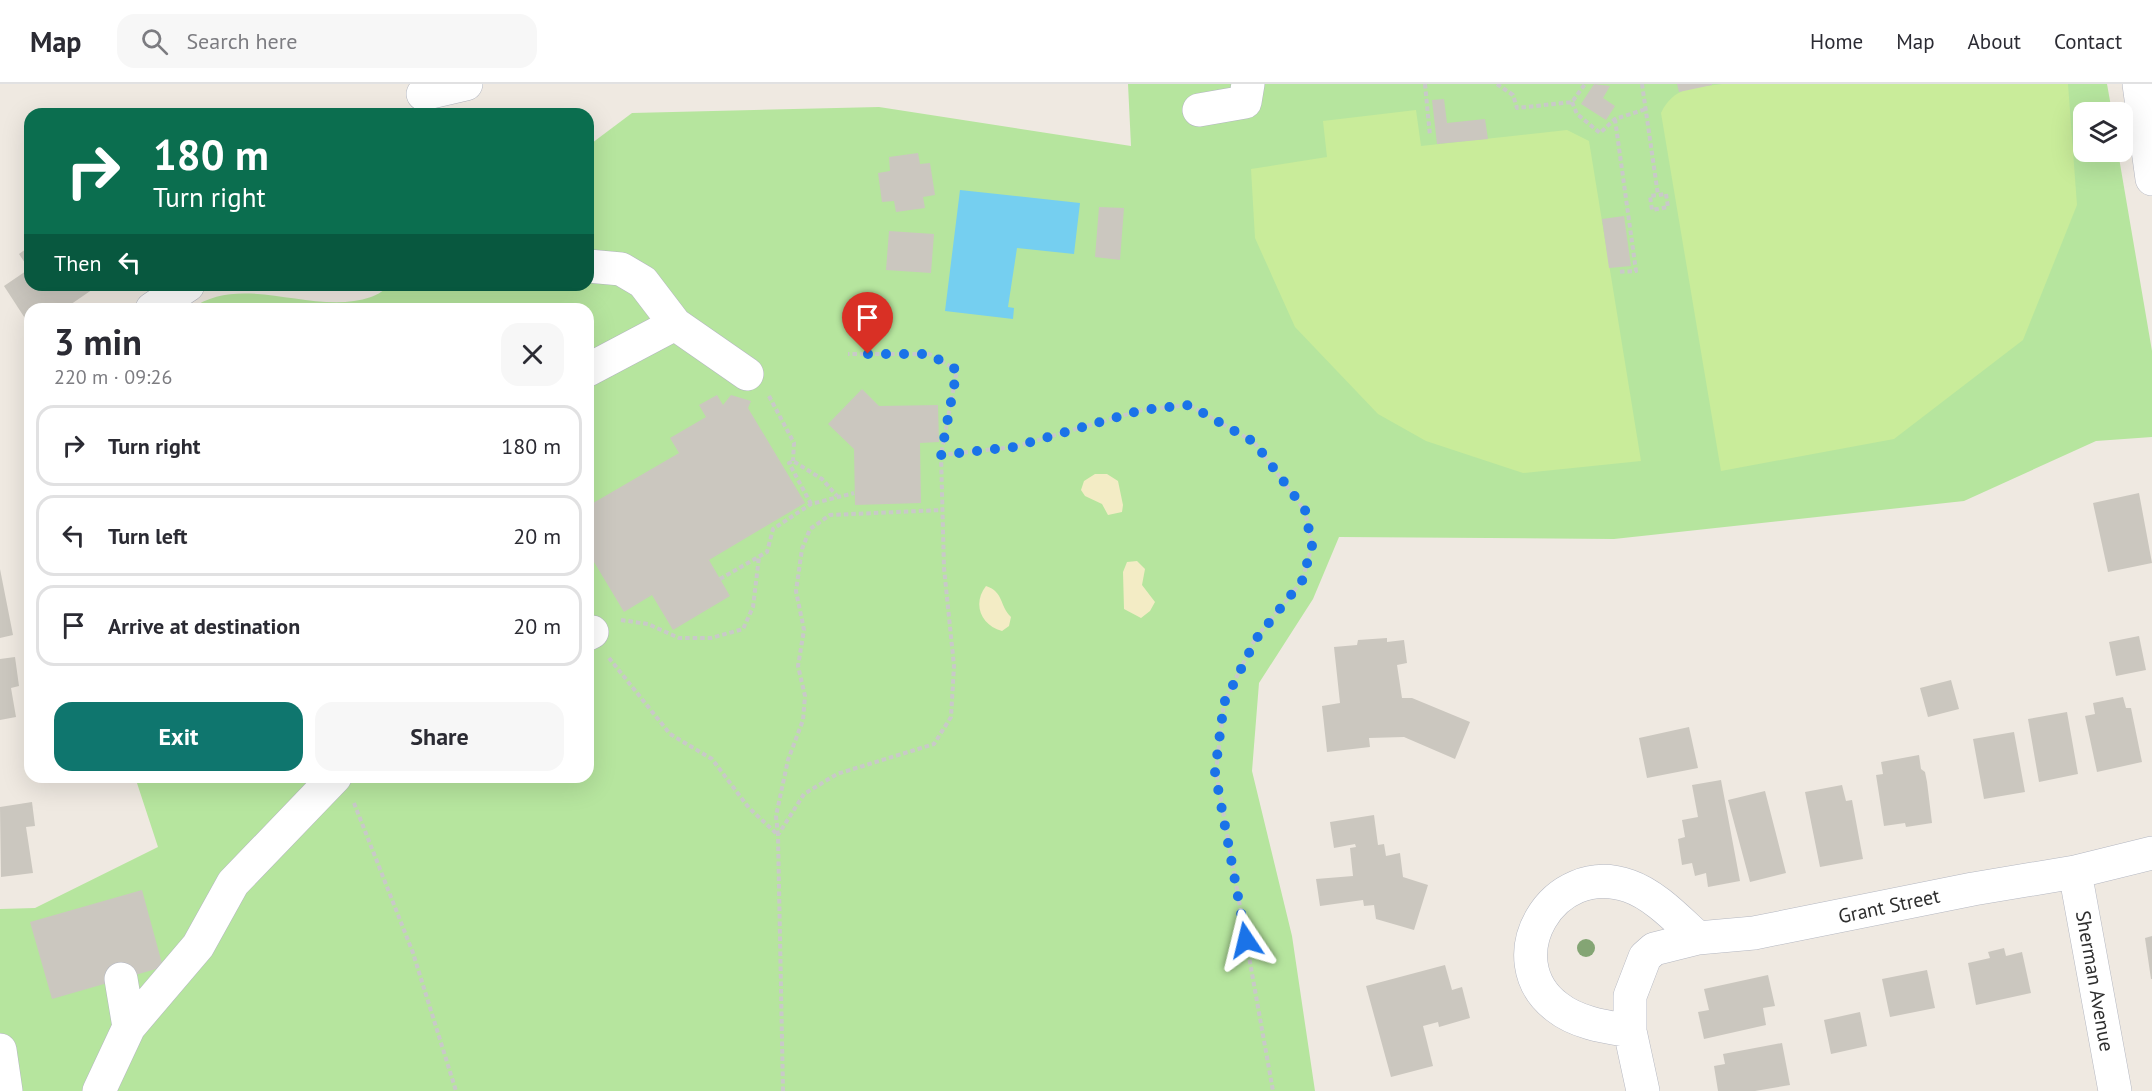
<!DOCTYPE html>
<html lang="en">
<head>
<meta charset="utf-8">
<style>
  :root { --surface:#fff; --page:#f7f7f7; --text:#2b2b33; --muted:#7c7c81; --line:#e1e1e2; --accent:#0f766e }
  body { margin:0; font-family:"PT Sans",sans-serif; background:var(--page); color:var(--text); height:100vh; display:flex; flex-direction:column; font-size:22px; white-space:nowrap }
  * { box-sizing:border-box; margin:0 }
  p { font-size:20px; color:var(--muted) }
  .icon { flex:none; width:33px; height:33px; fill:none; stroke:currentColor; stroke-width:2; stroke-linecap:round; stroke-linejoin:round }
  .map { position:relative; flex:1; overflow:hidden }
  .sheet { position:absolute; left:24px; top:219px; width:570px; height:480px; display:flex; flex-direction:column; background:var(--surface); border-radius:18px; box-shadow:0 6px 24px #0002 }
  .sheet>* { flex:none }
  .guide { position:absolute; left:24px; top:24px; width:570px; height:183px; border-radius:18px; box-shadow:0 6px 24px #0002; background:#0b6e4f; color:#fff; overflow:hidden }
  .tools { position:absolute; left:2073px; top:18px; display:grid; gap:12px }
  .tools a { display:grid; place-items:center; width:60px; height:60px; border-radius:12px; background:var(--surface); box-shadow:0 6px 24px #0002; font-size:30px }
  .pin { position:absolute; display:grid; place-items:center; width:51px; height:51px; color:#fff; margin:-62px -26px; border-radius:50% 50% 50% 0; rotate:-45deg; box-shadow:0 0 6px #0007 }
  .pin .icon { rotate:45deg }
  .me { position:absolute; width:66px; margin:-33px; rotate:350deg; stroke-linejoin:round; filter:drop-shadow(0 0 4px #0008) }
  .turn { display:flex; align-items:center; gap:21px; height:126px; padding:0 30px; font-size:27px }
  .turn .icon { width:78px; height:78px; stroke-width:2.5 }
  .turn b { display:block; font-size:42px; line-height:51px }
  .then { display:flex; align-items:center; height:57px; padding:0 30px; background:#0003; gap:12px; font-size:22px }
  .round { display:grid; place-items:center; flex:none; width:63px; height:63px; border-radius:18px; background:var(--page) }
  .head { display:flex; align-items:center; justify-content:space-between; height:102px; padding:0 30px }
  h1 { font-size:36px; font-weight:700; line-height:45px }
  .primary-button { display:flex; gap:12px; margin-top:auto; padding:12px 30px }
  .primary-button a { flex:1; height:69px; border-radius:18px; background:var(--accent); color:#fff; font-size:24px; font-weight:700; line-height:69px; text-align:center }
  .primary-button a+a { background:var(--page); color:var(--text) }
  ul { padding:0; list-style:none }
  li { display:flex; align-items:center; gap:18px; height:81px; margin:0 12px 9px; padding:0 18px; border:3px solid var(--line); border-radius:18px }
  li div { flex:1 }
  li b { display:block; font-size:22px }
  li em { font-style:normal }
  header { display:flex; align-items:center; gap:36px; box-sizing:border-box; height:84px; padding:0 30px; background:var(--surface); border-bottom:2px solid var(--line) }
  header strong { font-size:28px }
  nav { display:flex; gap:33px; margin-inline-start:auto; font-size:21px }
  .search { width:420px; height:54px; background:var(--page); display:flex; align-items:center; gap:15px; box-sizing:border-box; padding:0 21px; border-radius:18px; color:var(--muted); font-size:22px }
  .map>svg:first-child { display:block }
  .green { fill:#b6e59e }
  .sand { fill:#f3ecc5 }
  .pitch { fill:#c9ec9a }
  .water { fill:#75cff0 }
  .building { fill:#cbc7bf }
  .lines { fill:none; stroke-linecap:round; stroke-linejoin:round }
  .minor-casing { stroke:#b4b7c1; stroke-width:34 }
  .path { stroke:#c9c9c9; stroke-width:4; stroke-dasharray:4.5 3; stroke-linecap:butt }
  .minor { stroke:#fff; stroke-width:33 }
  .tree { fill:#84a574 }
  .route { stroke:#1a73e8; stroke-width:10; stroke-dasharray:0 18 }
  .labels { text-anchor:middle; stroke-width:5; stroke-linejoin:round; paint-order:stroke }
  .street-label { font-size:20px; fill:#2e2e2e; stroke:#fff }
</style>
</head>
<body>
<header>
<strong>Map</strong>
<div class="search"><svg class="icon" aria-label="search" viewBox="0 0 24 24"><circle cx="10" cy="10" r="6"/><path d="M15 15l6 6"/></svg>Search here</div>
<nav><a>Home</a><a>Map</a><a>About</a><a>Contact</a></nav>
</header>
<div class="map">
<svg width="2152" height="1007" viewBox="0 0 2152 1007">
  <rect width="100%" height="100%" fill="#efe9e1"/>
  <path class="green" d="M 1128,0 L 2107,0 L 2112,28 L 2084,28 L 2084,68 L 2118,68 L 2152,267 L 2152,353 L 2096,357 L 1964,417 L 1614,455 L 1339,453 L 1313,515 L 1259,599 L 1252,687 L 1292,852 L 1315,1007 L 0,1007 L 0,825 L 35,824 L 158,763 L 135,693 L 588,693 L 588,225 L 191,225 C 242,187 314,233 371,213 C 378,211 385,205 391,201 L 588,201 L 588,62 L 632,29 L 879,23 L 1131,62 Z"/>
  <path class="sand" d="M 1095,390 L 1107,390 L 1118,397 L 1123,421 L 1122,428 L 1108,431 L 1102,420 L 1085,412 L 1081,406 L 1084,397 Z
    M 1137,477 L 1145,485 L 1142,501 L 1155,518 L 1150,527 L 1141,534 L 1124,525 L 1123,488 L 1127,478 Z
    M 986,502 C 1004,508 999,521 1011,533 L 1009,542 L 1002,547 C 981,541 972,520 986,502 Z"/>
  <path class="pitch" d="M 1722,0 L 2068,0 L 2077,121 L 2023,256 L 1894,355 L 1721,387 L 1661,29 C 1674,2 1694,4 1722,0 Z
    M 1416,26 L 1421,62 L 1567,46 L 1589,57 L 1641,377 L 1523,389 L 1426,357 L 1378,330 L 1295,243 L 1255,154 L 1251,85 L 1327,73 L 1323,37 Z"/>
  <path class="water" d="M 960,106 L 1080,119 L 1074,170 L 1017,164 L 1008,223 L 1014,224 L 1013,235 L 945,227 Z"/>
  <path class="building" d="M 1594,0 L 1610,2 L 1603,14 L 1615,22 L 1606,36 L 1581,20 Z
    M 1677,0 L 1712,0 L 1712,1 L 1679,8 Z
    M 1444,15 L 1447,39 L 1485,35 L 1488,55 L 1437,60 L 1432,16 Z
    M 918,69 L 920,80 L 930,79 L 935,111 L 923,113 L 925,124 L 896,128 L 894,117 L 882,118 L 878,89 L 890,87 L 889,73 Z
    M 1099,123 L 1124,124 L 1120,176 L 1095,173 Z
    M 1624,132 L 1631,182 L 1609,184 L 1602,135 Z
    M 889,147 L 934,150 L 931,189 L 886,186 Z
    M 30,162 L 30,201 L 99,201 L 64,225 L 30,225 L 30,242 L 4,202 L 29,185 L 19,170 Z
    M 862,305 L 879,322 L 938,321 L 939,358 L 920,359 L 921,419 L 855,421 L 854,365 L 828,340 Z
    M 717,311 L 723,321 L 731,311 L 751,317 L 748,324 L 805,419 L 709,476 L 730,512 L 673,546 L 652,511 L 624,528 L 588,468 L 588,422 L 679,369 L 670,354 L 706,333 L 699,321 Z
    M 2139,409 L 2152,479 L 2108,488 L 2093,419 Z
    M 0,485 L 13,551 L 0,554 Z
    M 2139,552 L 2146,586 L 2116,592 L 2109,558 Z
    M 1387,554 L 1387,558 L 1404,556 L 1407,579 L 1397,581 L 1402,614 L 1412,614 L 1470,638 L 1455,675 L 1404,653 L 1369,654 L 1370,663 L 1327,668 L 1322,622 L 1340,619 L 1334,563 L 1357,561 L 1358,556 Z
    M 15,573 L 19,602 L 11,604 L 16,633 L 0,636 L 0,575 Z
    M 1951,596 L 1959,625 L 1928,633 L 1920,604 Z
    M 2123,613 L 2126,624 L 2131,624 L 2142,678 L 2097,688 L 2085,632 L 2095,630 L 2093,619 Z
    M 2067,628 L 2078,690 L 2039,698 L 2028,635 Z
    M 1689,643 L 1698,684 L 1647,694 L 1639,654 Z
    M 2014,648 L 2025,708 L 1984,715 L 1973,655 Z
    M 1919,671 L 1921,685 L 1925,688 L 1927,698 L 1932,739 L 1906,743 L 1905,739 L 1884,742 L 1876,691 L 1883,690 L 1881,678 Z
    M 1721,696 L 1740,797 L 1708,803 L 1706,789 L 1695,792 L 1692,779 L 1682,781 L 1678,755 L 1685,753 L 1682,736 L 1698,733 L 1692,701 Z
    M 1842,701 L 1846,717 L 1852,716 L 1863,775 L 1820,783 L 1805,708 Z
    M 1765,707 L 1786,789 L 1750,798 L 1728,716 Z
    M 32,718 L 35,742 L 26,743 L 33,789 L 1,793 L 0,723 Z
    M 1374,731 L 1378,761 L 1384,760 L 1386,772 L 1400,769 L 1403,793 L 1428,801 L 1414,846 L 1376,835 L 1374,821 L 1364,822 L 1363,816 L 1320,822 L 1316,795 L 1353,792 L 1350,764 L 1356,763 L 1355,760 L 1334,764 L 1330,738 Z
    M 142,806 L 163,883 L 52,915 L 30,838 Z
    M 2152,852 L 2152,895 L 2151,895 L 2145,854 Z
    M 2004,864 L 2006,872 L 2022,868 L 2031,909 L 1976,921 L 1968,879 L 1990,874 L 1988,868 Z
    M 1445,881 L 1452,906 L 1462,903 L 1470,934 L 1439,943 L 1438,938 L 1423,942 L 1433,982 L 1391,993 L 1366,902 Z
    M 1927,886 L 1935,924 L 1890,933 L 1882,895 Z
    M 1768,891 L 1775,922 L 1763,924 L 1766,941 L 1704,955 L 1698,928 L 1709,926 L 1704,905 Z
    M 1860,928 L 1867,962 L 1831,970 L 1824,936 Z
    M 1782,959 L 1790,1001 L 1755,1007 L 1718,1007 L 1714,982 L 1725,980 L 1723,970 Z"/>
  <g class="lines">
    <defs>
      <path id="minor" d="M 2139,0 L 2152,95
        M 423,10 L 466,0
        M 1199,26 L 1245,18 L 1248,0
        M 588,182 L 621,185 L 643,198 L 675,240 L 747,290
        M 152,225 L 188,201
        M 588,286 L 675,240
        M 588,550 L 592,548
        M 2075,788 L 2115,1007
        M 129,943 L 198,862 L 233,799 L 335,693
        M 1630,947 C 1606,943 1577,939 1557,923 C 1495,876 1552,775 1629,802 C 1655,811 1678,836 1698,854
        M 0,966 L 6,1007
        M 99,1007 L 129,943 L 121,895
        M 1643,1007 L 1630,947 L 1630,912 L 1645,873 L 1654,865 L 1698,854 L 1754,849 L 1973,805 L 2075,788 L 2152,769"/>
    </defs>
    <use href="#minor" class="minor-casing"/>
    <path class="path" d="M 1425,0 L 1430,52
      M 1497,0 L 1513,11 L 1517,24 L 1572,18 L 1585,0
      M 1642,0 L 1658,111
      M 1572,18 L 1577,30 L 1600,49 L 1615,35 L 1646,25
      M 1615,35 L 1636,187 L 1617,188
      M 1666,110 L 1668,123 L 1652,126 L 1650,112 Z
      M 769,312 L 794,359 L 793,377
      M 941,371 L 1014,363 L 1142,326 L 1189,321 L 1254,358 L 1305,427 L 1312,462 L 1302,497 L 1255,555 L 1224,619 L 1216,688 L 1273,1007
      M 811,420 L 789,379 L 793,377 L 822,395 L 837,412
      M 720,495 L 767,468 L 773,445 L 811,420 L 854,409
      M 621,536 L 648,540 L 679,554 L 711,554 L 743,545 L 753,523 L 759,473
      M 609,574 L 670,650 L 712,675 L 749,724 L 778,751
      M 354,719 L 413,869 L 456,1007
      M 778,751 L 776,732 L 788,676 L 803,636 L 805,612 L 798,582 L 804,546 L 796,507 L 802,465 L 810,445 L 830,431 L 942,426
      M 783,1007 L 778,751 L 804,710 L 837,690 L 934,660 L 951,633 L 954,582 L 944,484 L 941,371 L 957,286 L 929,270 L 848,270"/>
    <use href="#minor" class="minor"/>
  </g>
  <circle class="tree" cx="1586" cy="864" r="9"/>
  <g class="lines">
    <path class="route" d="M 868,270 L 929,270 L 957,286 L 941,371 L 1014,363 L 1142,326 L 1189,321 L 1254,358 L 1305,426 L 1312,462 L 1302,497 L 1256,555 L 1224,619 L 1215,688 L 1246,856"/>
  </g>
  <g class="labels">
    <g class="street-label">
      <text transform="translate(1889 822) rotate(-12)" y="7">Grant Street</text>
      <text transform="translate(2095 897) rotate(80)" y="7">Sherman Avenue</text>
    </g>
  </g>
</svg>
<div class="tools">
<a><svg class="icon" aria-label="layers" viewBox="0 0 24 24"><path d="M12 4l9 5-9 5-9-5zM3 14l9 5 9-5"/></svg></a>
</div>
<div class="pin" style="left:868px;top:270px;background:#d93025"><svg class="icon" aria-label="arrive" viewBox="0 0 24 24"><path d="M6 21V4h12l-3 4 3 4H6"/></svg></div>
<svg class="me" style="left:1246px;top:856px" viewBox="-20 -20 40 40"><path d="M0-17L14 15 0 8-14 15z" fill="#1a73e8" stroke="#fff" stroke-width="4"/></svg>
<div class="guide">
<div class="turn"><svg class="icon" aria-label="right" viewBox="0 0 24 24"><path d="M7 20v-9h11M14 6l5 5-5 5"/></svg><div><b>180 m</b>Turn right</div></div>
<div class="then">Then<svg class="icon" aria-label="left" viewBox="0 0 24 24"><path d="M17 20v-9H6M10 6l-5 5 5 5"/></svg></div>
</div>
<section class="sheet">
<div class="head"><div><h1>3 min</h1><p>220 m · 09:26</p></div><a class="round"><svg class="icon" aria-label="close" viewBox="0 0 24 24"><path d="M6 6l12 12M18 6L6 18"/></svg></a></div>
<ul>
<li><svg class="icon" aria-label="right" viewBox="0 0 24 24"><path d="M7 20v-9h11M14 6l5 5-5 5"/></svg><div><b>Turn right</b></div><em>180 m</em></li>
<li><svg class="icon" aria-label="left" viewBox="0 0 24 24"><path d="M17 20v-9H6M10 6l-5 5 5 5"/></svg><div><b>Turn left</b></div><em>20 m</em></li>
<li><svg class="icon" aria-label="arrive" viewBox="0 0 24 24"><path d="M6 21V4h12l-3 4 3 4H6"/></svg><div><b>Arrive at destination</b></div><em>20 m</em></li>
</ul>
<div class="primary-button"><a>Exit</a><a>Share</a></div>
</section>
</div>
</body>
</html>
